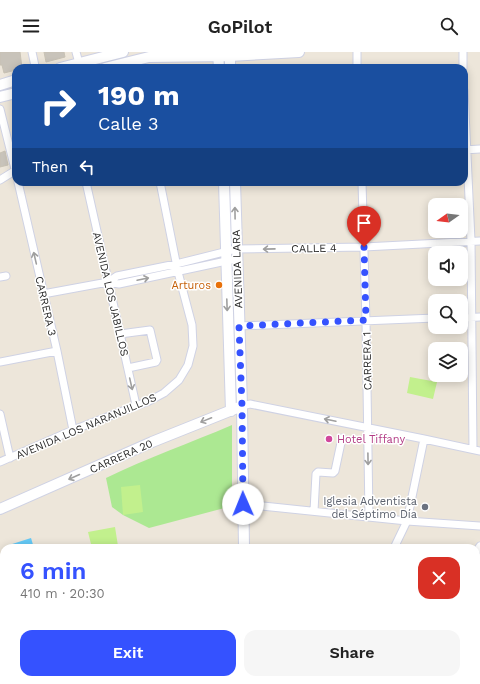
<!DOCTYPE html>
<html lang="en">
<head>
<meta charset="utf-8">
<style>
  :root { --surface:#fff; --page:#f6f6f6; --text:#222; --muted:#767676; --accent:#3552ff }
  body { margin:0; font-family:"Work Sans",sans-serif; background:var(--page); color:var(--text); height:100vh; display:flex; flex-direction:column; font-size:15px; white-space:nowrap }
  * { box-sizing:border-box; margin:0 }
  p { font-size:13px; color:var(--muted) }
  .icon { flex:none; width:22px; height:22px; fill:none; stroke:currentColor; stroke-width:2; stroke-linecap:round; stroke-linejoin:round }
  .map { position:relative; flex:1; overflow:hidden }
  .details { position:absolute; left:0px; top:492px; width:480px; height:140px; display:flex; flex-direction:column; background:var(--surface); border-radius:12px 12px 0 0; box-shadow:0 2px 10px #0003 }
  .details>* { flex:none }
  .banner { position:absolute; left:12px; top:12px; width:456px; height:122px; border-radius:12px; box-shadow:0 2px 10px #0003; background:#1a4fa0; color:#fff; overflow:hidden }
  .needle { width:26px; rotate:256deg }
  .tools { position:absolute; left:428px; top:146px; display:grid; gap:8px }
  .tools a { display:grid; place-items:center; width:40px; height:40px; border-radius:8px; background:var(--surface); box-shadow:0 2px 10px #0003; font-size:20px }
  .pin { position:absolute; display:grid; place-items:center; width:34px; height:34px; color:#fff; margin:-41px -17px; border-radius:50% 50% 50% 0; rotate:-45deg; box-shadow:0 0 4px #0007 }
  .pin .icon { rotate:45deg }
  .me { position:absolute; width:44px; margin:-22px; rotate:359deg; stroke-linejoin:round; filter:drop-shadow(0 0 3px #0008) }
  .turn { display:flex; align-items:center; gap:14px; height:84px; padding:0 20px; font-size:18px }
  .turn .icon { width:52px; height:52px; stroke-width:2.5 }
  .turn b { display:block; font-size:28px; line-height:34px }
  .then { display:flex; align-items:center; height:38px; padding:0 20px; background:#0003; gap:8px; font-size:15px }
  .round { display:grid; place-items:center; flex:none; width:42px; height:42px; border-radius:12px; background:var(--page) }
  .summary { display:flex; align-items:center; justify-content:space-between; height:68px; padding:0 20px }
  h1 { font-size:24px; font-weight:600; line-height:30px; color:var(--accent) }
  .primary-button { display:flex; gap:8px; margin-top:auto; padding:8px 20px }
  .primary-button a { flex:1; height:46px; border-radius:12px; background:var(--accent); color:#fff; font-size:16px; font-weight:600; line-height:46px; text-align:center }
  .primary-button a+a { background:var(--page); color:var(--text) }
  header { display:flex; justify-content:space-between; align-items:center; height:52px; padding:0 20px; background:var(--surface); font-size:18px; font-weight:600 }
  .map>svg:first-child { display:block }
  .education { fill:#f0e5c8 }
  .green { fill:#ace892 }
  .pitch { fill:#c2f08d }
  .water { fill:#65caf7 }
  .building { fill:#c8c3ba; stroke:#c8c2b4 }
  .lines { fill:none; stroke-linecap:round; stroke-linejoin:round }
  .street-casing { stroke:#cfd2e4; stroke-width:9 }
  .secondary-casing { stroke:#cfd2e4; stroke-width:12 }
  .street { stroke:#fff; stroke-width:7 }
  .secondary { stroke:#fff; stroke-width:10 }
  .oneway { stroke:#9f9f9f }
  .route { stroke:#3552ff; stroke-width:7; stroke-dasharray:0 12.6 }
  .food-dot { fill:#e8710a; stroke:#fff; stroke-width:1.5 }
  .hotel-dot { fill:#d1479c; stroke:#fff; stroke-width:1.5 }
  .worship-dot { fill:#6b7280; stroke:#fff; stroke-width:1.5 }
  .labels { text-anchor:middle; stroke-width:3; stroke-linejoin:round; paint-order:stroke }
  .street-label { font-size:11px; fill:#2a2a2a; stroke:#fff }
  .food-label { font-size:11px; fill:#c56008; stroke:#fff; text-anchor:end }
  .hotel-label { font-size:11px; fill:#b23c85; stroke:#fff; text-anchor:start }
  .worship-label { font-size:11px; fill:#5b616d; stroke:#fff; text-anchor:end }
</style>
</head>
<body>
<header><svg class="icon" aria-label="menu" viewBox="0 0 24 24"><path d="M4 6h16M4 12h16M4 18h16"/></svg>GoPilot<svg class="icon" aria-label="search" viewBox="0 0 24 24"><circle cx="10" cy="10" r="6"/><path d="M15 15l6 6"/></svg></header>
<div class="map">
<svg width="480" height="632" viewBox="0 0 480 632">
  <rect width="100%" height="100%" fill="#ede6da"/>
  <path class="education" d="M 31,628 L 50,628 L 51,632 L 19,632 Z
    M 110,628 L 160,628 L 161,632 L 111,632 Z"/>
  <path class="green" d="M 232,373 L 232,454 L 149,476 L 123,463 L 112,455 L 106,426 C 147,406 190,391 232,373 Z"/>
  <path class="pitch" d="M 410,325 L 437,330 L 433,347 L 407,341 Z
    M 140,433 L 143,460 L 123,463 L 121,435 Z
    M 115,475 L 118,494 L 92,496 L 88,480 Z"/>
  <path class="water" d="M 31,486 L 34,496 L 10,496 L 9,493 Z"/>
  <path class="building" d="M 0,0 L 20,0 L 22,16 L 16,16 L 16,18 L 4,21 L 2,13 L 0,13 Z
    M 44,0 L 64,0 L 65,5 L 46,10 Z
    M 5,99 L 8,113 L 0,115 L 0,101 Z"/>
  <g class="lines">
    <defs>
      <path id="street" d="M 32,0 L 35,14
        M 76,0 L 79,11
        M 357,0 L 357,16
        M 463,0 L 463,16
        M 464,38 L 471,189 L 473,397
        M 0,57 L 16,121
        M 464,98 L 480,97
        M 0,128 L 16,118
        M 18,130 L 57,299 L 73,378
        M 86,130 L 136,353
        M 362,130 L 366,269 L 369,465
        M 0,225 L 6,224
        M 108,230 L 119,232 L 231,208
        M 43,242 L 108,230 L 117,224 L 176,212 L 236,197 L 364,195 L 480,189
        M 461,266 L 480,265
        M 239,274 L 435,266
        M 120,282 L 150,278 L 157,308 L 156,310 L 128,316
        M 0,310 L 57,299
        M 242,354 L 250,352 L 424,387
        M 0,362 L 10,406
        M 0,410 L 73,378 L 149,349 L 164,341 L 179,328 L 188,313 L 193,294 L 192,273 L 178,220 L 160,130
        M 243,452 L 407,469 L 480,474
        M 314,459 L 316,422 L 318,420 L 333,421 L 335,419 L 342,386
        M 394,496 L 407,469 L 424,387 L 480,399
        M 476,500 L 480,494
        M 0,579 L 4,579
        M 476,582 L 480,580
        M 192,628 L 193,632
        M 469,628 L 472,632
        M 285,632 L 288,628
        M 343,632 L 357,630
        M 383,632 L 391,628
        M 455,632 L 459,628"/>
      <path id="secondary" d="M 218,0 L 219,16
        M 230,0 L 230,16
        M 60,16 L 123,0
        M 105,16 L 149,5 L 230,4 L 299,0
        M 0,33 L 16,28
        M 0,45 L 16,41
        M 224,130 L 231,359
        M 235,130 L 242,354 L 244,496
        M 0,457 L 152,390 L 242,354
        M 241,632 L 241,628"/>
    </defs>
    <use href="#street" class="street-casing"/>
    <use href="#secondary" class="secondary-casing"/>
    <use href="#street" class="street"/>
    <use href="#secondary" class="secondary"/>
  </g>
  <defs><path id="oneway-shaft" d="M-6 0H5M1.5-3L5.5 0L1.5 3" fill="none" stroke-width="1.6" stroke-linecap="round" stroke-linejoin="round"/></defs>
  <g class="oneway">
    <use href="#oneway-shaft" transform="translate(235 161) rotate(-91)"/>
    <use href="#oneway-shaft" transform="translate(269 197) rotate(179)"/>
    <use href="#oneway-shaft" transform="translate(35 206) rotate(-103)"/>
    <use href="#oneway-shaft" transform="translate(143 227) rotate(-12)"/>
    <use href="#oneway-shaft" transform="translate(227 253) rotate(88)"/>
    <use href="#oneway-shaft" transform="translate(131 332) rotate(77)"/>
    <use href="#oneway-shaft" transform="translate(206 368) rotate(158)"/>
    <use href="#oneway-shaft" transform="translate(330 368) rotate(-168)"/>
    <use href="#oneway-shaft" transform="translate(368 407) rotate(89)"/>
    <use href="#oneway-shaft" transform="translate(74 425) rotate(156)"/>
  </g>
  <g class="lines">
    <path class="route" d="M 243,452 L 242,354 L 239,274 L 366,268 L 364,195"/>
  </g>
  <circle class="food-dot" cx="219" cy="233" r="4"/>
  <circle class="hotel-dot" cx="329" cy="387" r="4"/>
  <circle class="worship-dot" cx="425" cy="455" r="4"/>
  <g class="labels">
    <g class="street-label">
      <text transform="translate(314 196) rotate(-1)" y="4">CALLE 4</text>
      <text transform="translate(237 217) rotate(-92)" y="4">AVENIDA LARA</text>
      <text transform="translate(111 242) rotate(77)" y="4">AVENIDA LOS JABILLOS</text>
      <text transform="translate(46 254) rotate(77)" y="4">CARRERA 3</text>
      <text transform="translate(367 309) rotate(-91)" y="4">CARRERA 1</text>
      <text transform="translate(86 374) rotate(-23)" y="4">AVENIDA LOS NARANJILLOS</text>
      <text transform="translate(121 404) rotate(-24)" y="4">CARRERA 20</text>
    </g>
    <g class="food-label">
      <text x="211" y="237">Arturos</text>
    </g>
    <g class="hotel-label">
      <text x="337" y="391">Hotel Tiffany</text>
    </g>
    <g class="worship-label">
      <text x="417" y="453">Iglesia Adventista<tspan x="417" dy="13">del Séptimo Día</tspan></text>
    </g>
  </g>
</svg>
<div class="tools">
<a><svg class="needle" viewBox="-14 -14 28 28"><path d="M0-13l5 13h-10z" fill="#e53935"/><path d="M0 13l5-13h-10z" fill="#767676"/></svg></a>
<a><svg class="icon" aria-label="sound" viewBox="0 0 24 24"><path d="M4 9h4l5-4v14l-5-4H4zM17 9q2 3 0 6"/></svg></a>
<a><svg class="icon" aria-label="search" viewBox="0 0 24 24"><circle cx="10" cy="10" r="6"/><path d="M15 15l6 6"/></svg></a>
<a><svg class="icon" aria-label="layers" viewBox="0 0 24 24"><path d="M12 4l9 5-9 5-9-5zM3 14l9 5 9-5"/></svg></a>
</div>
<div class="pin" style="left:364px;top:195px;background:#d93025"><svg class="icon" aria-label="arrive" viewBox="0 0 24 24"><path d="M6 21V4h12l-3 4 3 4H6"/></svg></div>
<svg class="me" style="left:243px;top:452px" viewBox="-20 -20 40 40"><circle r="19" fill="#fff"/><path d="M0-13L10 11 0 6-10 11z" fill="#3552ff"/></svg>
<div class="banner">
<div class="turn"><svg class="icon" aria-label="right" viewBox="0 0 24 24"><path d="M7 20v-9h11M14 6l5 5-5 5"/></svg><div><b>190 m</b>Calle 3</div></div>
<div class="then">Then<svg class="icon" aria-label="left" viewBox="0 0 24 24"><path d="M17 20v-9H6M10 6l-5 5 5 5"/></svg></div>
</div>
<section class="details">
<div class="summary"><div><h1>6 min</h1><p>410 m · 20:30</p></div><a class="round" style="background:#d93025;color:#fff"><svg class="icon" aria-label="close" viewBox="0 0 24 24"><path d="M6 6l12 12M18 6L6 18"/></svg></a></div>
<div class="primary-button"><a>Exit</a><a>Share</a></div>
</section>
</div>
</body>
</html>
